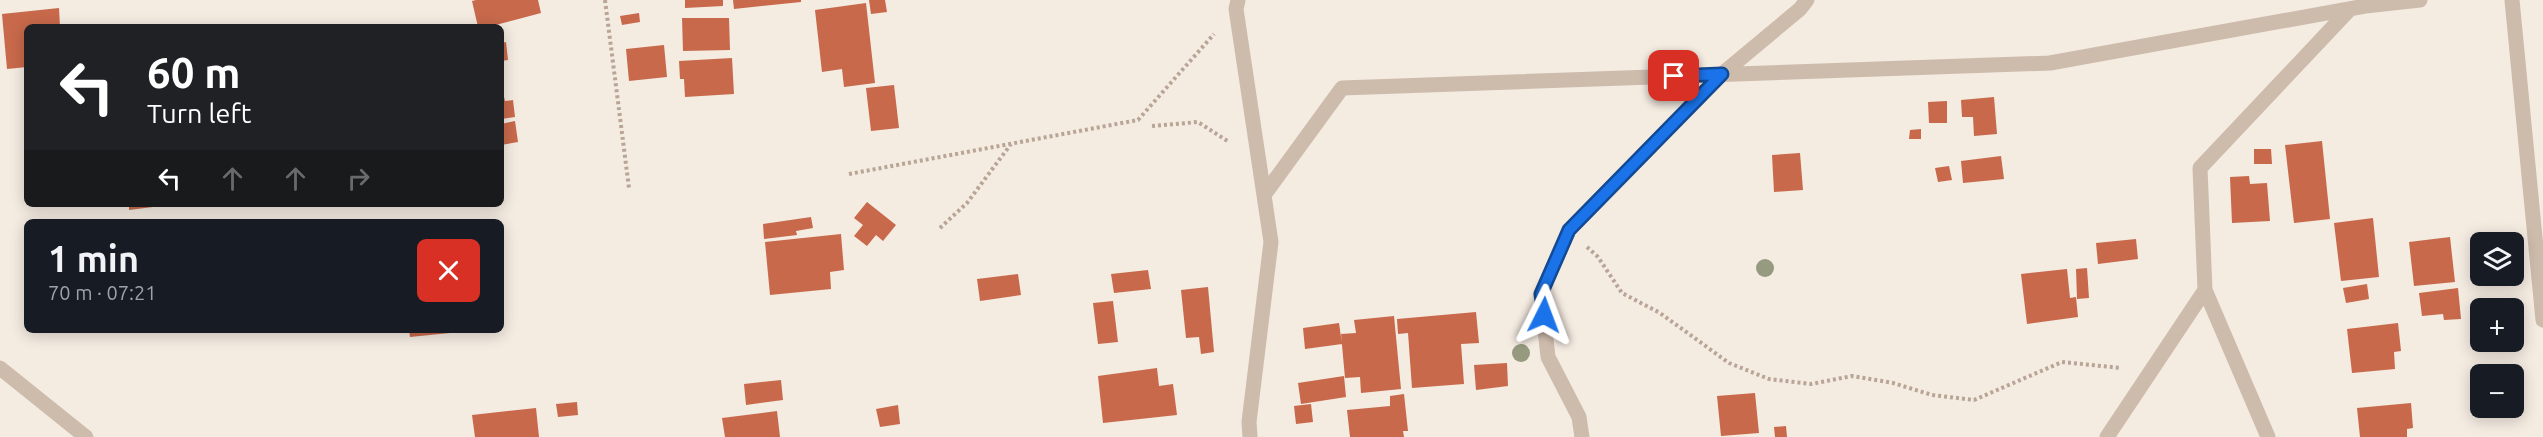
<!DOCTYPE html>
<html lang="en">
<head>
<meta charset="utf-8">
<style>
  :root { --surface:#171b24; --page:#242831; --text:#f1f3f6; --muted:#9ea1a6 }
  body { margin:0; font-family:Ubuntu,sans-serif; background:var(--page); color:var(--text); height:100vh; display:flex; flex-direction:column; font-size:22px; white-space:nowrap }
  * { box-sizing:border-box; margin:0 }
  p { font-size:20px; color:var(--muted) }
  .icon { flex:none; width:33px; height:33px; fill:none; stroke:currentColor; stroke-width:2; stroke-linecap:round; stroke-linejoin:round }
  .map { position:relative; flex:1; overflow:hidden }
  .side { position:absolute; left:24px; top:219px; width:480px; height:114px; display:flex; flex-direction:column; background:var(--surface); border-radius:9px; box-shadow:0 3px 15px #0003 }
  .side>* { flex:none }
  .banner { position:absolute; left:24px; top:24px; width:480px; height:183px; border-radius:9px; box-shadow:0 3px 15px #0003; background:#202124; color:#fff; overflow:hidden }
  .buttons { position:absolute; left:2470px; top:232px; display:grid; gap:12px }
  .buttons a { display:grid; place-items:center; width:54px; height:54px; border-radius:9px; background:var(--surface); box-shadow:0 3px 15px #0003; font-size:30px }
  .pin { position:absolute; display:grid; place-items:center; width:51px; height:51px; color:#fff; margin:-26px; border-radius:12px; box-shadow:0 3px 9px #0006 }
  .me { position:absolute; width:66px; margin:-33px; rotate:3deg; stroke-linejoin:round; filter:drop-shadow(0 0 4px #0008) }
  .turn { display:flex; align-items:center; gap:21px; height:126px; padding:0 24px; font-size:27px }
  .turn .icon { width:78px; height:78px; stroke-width:2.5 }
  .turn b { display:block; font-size:42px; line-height:51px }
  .lanes { display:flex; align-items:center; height:57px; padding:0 24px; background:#0003; justify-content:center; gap:30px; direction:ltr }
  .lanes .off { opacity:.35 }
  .round { display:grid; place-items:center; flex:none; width:63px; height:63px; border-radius:9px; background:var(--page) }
  .head { display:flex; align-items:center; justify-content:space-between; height:102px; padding:0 24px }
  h1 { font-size:36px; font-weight:600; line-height:45px }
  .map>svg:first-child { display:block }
  .building { fill:#c8694b }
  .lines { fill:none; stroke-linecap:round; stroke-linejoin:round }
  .path { stroke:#b9a596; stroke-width:4; stroke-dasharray:3 3; stroke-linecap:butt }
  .minor { stroke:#cdbbac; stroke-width:15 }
  .tree { fill:#969b7f }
  .route-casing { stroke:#114b97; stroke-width:15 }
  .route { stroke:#1a73e8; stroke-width:10 }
</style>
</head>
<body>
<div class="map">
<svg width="2543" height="437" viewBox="0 0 2543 437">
  <rect width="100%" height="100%" fill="#f4ebe1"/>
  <path class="building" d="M 476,0 L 538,0 L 541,13 L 488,27 L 478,27 L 472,1 Z
    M 685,0 L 723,0 L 723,6 L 685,8 Z
    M 733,0 L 801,0 L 801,2 L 734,9 Z
    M 869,0 L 885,0 L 887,12 L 871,14 Z
    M 866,3 L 875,83 L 844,87 L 842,69 L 822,72 L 815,10 Z
    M 59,8 L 60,27 L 27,27 L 27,67 L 7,69 L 2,14 Z
    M 639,13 L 640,22 L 622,25 L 620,16 Z
    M 682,18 L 729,18 L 730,50 L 683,51 Z
    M 506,42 L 508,60 L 501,61 L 501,43 Z
    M 664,45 L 667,77 L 629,81 L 626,49 Z
    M 732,58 L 734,94 L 685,97 L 684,79 L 680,79 L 679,61 Z
    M 501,84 L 505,101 L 513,100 L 515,117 L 501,119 Z
    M 894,85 L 899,128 L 871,131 L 866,88 Z
    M 1994,97 L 1997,134 L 1974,136 L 1973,117 L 1962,117 L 1961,100 Z
    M 1947,101 L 1947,123 L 1929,123 L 1928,102 Z
    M 515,121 L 518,142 L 501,145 L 501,124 Z
    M 1921,129 L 1921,139 L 1909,139 L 1910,130 Z
    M 2322,141 L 2330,219 L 2294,223 L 2285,145 Z
    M 2254,149 L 2271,149 L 2272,164 L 2254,164 Z
    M 1800,153 L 1803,190 L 1774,192 L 1772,155 Z
    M 2001,156 L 2004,179 L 1963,183 L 1961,161 Z
    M 1949,166 L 1952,180 L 1938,182 L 1935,168 Z
    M 2249,176 L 2250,184 L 2267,183 L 2270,221 L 2232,223 L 2230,177 Z
    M 867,202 L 896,225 L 883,241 L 876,235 L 867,246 L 854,236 L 863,225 L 854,218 Z
    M 129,204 L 161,204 L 161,206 L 129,210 Z
    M 811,217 L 813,228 L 796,231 L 797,235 L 764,239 L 763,224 Z
    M 2373,218 L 2379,277 L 2341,281 L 2334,223 Z
    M 841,234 L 844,270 L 830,272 L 831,289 L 770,295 L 765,242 Z
    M 2450,237 L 2455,282 L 2414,286 L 2409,242 Z
    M 2136,239 L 2138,259 L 2098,264 L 2096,243 Z
    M 2087,268 L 2089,298 L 2077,299 L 2076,269 Z
    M 2067,269 L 2070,298 L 2076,297 L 2078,317 L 2027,324 L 2021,274 Z
    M 1148,270 L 1151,289 L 1114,293 L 1111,274 Z
    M 1018,274 L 1021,295 L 980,301 L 977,279 Z
    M 2367,284 L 2369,299 L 2346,303 L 2343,288 Z
    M 1208,287 L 1214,352 L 1201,354 L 1199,337 L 1186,338 L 1181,290 Z
    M 2458,288 L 2461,319 L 2444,320 L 2443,314 L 2422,316 L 2419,293 Z
    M 1113,301 L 1118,342 L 1098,344 L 1093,303 Z
    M 1476,312 L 1479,343 L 1461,344 L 1464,384 L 1412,388 L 1408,333 L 1398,334 L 1397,319 Z
    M 1394,316 L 1401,389 L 1361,393 L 1360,377 L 1345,378 L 1341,334 L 1356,333 L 1354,320 Z
    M 1339,323 L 1342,344 L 1305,349 L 1303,328 Z
    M 2398,323 L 2401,351 L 2394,352 L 2395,369 L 2352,373 L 2347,329 Z
    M 409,330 L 460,330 L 460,332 L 410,337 Z
    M 1507,363 L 1508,386 L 1476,390 L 1474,365 Z
    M 1157,368 L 1159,386 L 1173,384 L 1177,415 L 1103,423 L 1098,376 Z
    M 1344,376 L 1346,397 L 1301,404 L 1298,383 Z
    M 781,380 L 783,400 L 746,405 L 744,384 Z
    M 1755,393 L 1759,433 L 1721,436 L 1717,396 Z
    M 1404,394 L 1408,431 L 1403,431 L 1404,437 L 1350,437 L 1347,410 L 1390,406 L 1390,396 Z
    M 577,402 L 578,415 L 558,417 L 556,404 Z
    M 2411,403 L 2413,428 L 2407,429 L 2407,437 L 2360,437 L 2357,408 Z
    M 1311,404 L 1313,422 L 1296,424 L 1294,406 Z
    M 898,405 L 900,424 L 880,427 L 876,409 Z
    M 536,408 L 539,437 L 475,437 L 472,415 Z
    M 777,411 L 780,437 L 725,437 L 722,418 Z
    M 1786,426 L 1787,437 L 1775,437 L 1774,427 Z"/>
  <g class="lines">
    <path class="path" d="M 605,0 L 629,188
      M 1152,126 L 1198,122 L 1229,142
      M 849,174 L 1138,120 L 1214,34
      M 940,228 L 967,203 L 1011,144
      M 1587,247 L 1598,257 L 1622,293 L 1660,313 L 1729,363 L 1769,379 L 1811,384 L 1852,376 L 1893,383 L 1932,395 L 1974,400 L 2062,362 L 2121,368"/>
    <path class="minor" d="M 1238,0 L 1236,9 L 1271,242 L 1249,422 L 1250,437
      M 2512,0 L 2543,320
      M 1264,195 L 1342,88 L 2050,63 L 2365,6 L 2420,0
      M 0,368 L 86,437
      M 1582,437 L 1579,417 L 1548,357 L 1541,294 L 1569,230 L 1722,74 L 1800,9 L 1807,0
      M 2107,437 L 2205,290
      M 2268,437 L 2205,290 L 2200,168 L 2350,9"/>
  </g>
  <g class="tree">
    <circle cx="1765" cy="268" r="9"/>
    <circle cx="1521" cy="353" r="9"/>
  </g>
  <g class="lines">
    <defs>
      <path id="route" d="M 1544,315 L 1541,294 L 1569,230 L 1722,74 L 1674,76"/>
    </defs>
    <use href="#route" class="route-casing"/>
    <use href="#route" class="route"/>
  </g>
</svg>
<div class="buttons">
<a><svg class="icon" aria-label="layers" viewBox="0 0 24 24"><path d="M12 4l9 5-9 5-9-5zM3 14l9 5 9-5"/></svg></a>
<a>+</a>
<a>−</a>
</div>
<div class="pin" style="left:1674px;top:76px;background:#d93025"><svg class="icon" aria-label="arrive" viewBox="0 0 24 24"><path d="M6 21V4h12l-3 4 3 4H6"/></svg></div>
<svg class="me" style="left:1544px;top:315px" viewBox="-20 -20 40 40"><path d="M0-17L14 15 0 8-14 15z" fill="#1a73e8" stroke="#fff" stroke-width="4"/></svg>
<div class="banner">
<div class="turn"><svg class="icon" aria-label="left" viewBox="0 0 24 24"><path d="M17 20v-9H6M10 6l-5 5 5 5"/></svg><div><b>60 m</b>Turn left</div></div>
<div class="lanes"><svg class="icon" aria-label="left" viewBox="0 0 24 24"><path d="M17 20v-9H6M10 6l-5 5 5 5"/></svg><svg class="icon off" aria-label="ahead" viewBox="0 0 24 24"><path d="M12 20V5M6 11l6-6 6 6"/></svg><svg class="icon off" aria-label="ahead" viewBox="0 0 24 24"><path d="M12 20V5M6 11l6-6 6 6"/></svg><svg class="icon off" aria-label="right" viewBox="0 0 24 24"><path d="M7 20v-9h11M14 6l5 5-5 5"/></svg></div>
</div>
<section class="side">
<div class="head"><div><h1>1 min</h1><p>70 m · 07:21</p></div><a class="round" style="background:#d93025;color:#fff"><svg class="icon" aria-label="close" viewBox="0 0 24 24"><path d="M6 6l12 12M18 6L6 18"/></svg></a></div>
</section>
</div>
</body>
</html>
